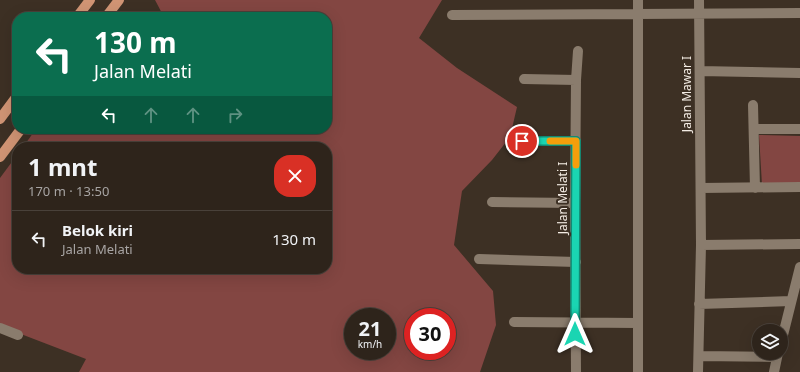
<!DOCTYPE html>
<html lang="id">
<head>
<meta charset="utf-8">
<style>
  :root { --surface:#2e241b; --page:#362c24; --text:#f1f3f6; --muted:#a7a4a3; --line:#49413a }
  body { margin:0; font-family:"Noto Sans",sans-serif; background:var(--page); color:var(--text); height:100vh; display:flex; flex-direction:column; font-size:15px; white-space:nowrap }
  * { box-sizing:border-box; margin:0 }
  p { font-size:13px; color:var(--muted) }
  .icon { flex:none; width:22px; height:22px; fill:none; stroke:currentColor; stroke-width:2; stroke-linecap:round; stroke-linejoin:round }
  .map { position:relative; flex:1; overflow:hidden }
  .sheet { position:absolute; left:12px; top:142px; width:320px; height:132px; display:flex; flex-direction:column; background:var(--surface); border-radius:16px; box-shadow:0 4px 16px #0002,0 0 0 1px var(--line) }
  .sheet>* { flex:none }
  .top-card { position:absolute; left:12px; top:12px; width:320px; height:122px; border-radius:16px; box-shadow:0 4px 16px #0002,0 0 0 1px var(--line); background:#0b6e4f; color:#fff; overflow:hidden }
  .tools { position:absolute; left:752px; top:324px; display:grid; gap:8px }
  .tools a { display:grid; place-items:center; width:36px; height:36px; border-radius:50%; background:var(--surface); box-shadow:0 4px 16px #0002,0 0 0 1px var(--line); font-size:20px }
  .speed { position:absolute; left:344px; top:308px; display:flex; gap:8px; font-size:20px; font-weight:700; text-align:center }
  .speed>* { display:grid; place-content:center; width:52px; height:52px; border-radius:50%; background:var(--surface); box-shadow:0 4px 16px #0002,0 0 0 1px var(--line); line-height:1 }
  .speed small { font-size:10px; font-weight:400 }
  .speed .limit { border:6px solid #d22; background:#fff; color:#111 }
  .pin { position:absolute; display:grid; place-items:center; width:34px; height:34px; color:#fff; margin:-17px; border:2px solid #fff; border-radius:50%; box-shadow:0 1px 4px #0007 }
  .me { position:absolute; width:44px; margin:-22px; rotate:0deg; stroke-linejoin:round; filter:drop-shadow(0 0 3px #0008) }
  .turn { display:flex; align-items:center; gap:14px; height:84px; padding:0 16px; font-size:18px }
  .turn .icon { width:52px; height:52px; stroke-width:2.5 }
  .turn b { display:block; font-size:28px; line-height:34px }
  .lanes { display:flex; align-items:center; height:38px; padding:0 16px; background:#0003; justify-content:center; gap:20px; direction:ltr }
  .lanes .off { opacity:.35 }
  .round { display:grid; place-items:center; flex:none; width:42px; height:42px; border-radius:16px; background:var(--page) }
  .summary { display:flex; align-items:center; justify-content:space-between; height:68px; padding:0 16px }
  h1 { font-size:24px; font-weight:700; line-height:30px }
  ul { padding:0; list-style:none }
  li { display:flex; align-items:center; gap:12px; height:56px; padding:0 16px; border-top:1px solid var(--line) }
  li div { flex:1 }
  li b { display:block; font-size:15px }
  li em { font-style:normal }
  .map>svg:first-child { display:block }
  .green { fill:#834642; fill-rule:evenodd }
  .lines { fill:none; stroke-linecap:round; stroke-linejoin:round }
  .minor { stroke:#8a7c6d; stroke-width:10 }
  .major { stroke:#d09474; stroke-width:10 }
  .route-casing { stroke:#118a74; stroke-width:10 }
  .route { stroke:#1ad5b2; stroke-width:7 }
  .slow { stroke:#f59e0b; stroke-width:7 }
  .labels { text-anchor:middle; stroke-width:4; stroke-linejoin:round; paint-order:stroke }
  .street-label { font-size:12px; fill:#f4ece4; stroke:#3d3024 }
</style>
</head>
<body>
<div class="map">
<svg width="800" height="372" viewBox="0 0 800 372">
  <rect width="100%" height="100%" fill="#3d3024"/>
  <path class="green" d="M 155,0 L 442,0 L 419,38 L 457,68 L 517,107 L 510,137 L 492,160 L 462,191 L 454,245 L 493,291 L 496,325 L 480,372 L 79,372 L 86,359 L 0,326 L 0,178 L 17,155 L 17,269 L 327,269 L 327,147 L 23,147 L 36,129 L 327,129 L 327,17 L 164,17 ZM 353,317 L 387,317 L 387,351 L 353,351 ZM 413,317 L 447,317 L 447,351 L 413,351 Z
    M 759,135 L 800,136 L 800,184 L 762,185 Z"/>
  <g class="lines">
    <path class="minor" d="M 452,15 L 800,13
      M 700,71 L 800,73
      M 524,79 L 576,80
      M 753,105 L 755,188
      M 754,129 L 800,129
      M 522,141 L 576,141
      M 701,188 L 800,187
      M 492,202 L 575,203
      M 701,245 L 800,244
      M 479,259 L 576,262
      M 699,304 L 791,301
      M 514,322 L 638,323
      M 0,328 L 18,335
      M 781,343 L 800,267
      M 699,356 L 777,357
      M 576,372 L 575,203 L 576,80 L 578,51
      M 638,372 L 638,0
      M 698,372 L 701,245 L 699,0
      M 774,372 L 778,353"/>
    <path class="major" d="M 77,17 L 90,0
      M 106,17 L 119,0
      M 0,119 L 17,96
      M 0,157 L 21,129"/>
  </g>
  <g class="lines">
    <defs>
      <path id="route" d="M 522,141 L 576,141 L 575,334"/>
    </defs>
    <use href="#route" class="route-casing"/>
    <use href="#route" class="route"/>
    <path class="slow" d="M 550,141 L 576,141 L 576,165"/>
  </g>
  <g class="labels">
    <g class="street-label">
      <text transform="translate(687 94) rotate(-90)" y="4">Jalan Mawar I</text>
      <text transform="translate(563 198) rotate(-90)" y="4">Jalan Melati I</text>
    </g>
  </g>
</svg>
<div class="tools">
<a><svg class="icon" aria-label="layers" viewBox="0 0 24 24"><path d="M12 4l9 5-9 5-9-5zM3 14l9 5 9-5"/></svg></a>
</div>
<div class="speed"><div>21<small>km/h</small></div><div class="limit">30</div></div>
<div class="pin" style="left:522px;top:141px;background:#d93025"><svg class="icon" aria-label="arrive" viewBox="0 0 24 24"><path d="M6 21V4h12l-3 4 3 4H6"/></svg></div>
<svg class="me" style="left:575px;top:334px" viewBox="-20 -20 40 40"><path d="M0-17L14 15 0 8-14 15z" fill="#1ad5b2" stroke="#fff" stroke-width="4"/></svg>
<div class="top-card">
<div class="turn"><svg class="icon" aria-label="left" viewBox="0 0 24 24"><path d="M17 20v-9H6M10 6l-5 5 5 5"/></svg><div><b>130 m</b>Jalan Melati</div></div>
<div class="lanes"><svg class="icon" aria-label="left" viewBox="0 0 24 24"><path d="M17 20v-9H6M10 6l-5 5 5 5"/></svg><svg class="icon off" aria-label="ahead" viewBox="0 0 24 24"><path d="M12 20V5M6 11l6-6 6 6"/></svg><svg class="icon off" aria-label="ahead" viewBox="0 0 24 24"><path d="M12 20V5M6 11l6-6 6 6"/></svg><svg class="icon off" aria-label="right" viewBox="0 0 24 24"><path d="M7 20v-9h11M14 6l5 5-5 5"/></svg></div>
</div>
<section class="sheet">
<div class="summary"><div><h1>1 mnt</h1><p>170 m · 13:50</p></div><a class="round" style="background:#d93025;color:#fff"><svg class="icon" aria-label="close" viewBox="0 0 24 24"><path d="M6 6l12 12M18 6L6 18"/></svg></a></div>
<ul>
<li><svg class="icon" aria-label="left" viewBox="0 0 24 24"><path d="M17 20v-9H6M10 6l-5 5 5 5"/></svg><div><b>Belok kiri</b><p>Jalan Melati</p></div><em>130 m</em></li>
</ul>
</section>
</div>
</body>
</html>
